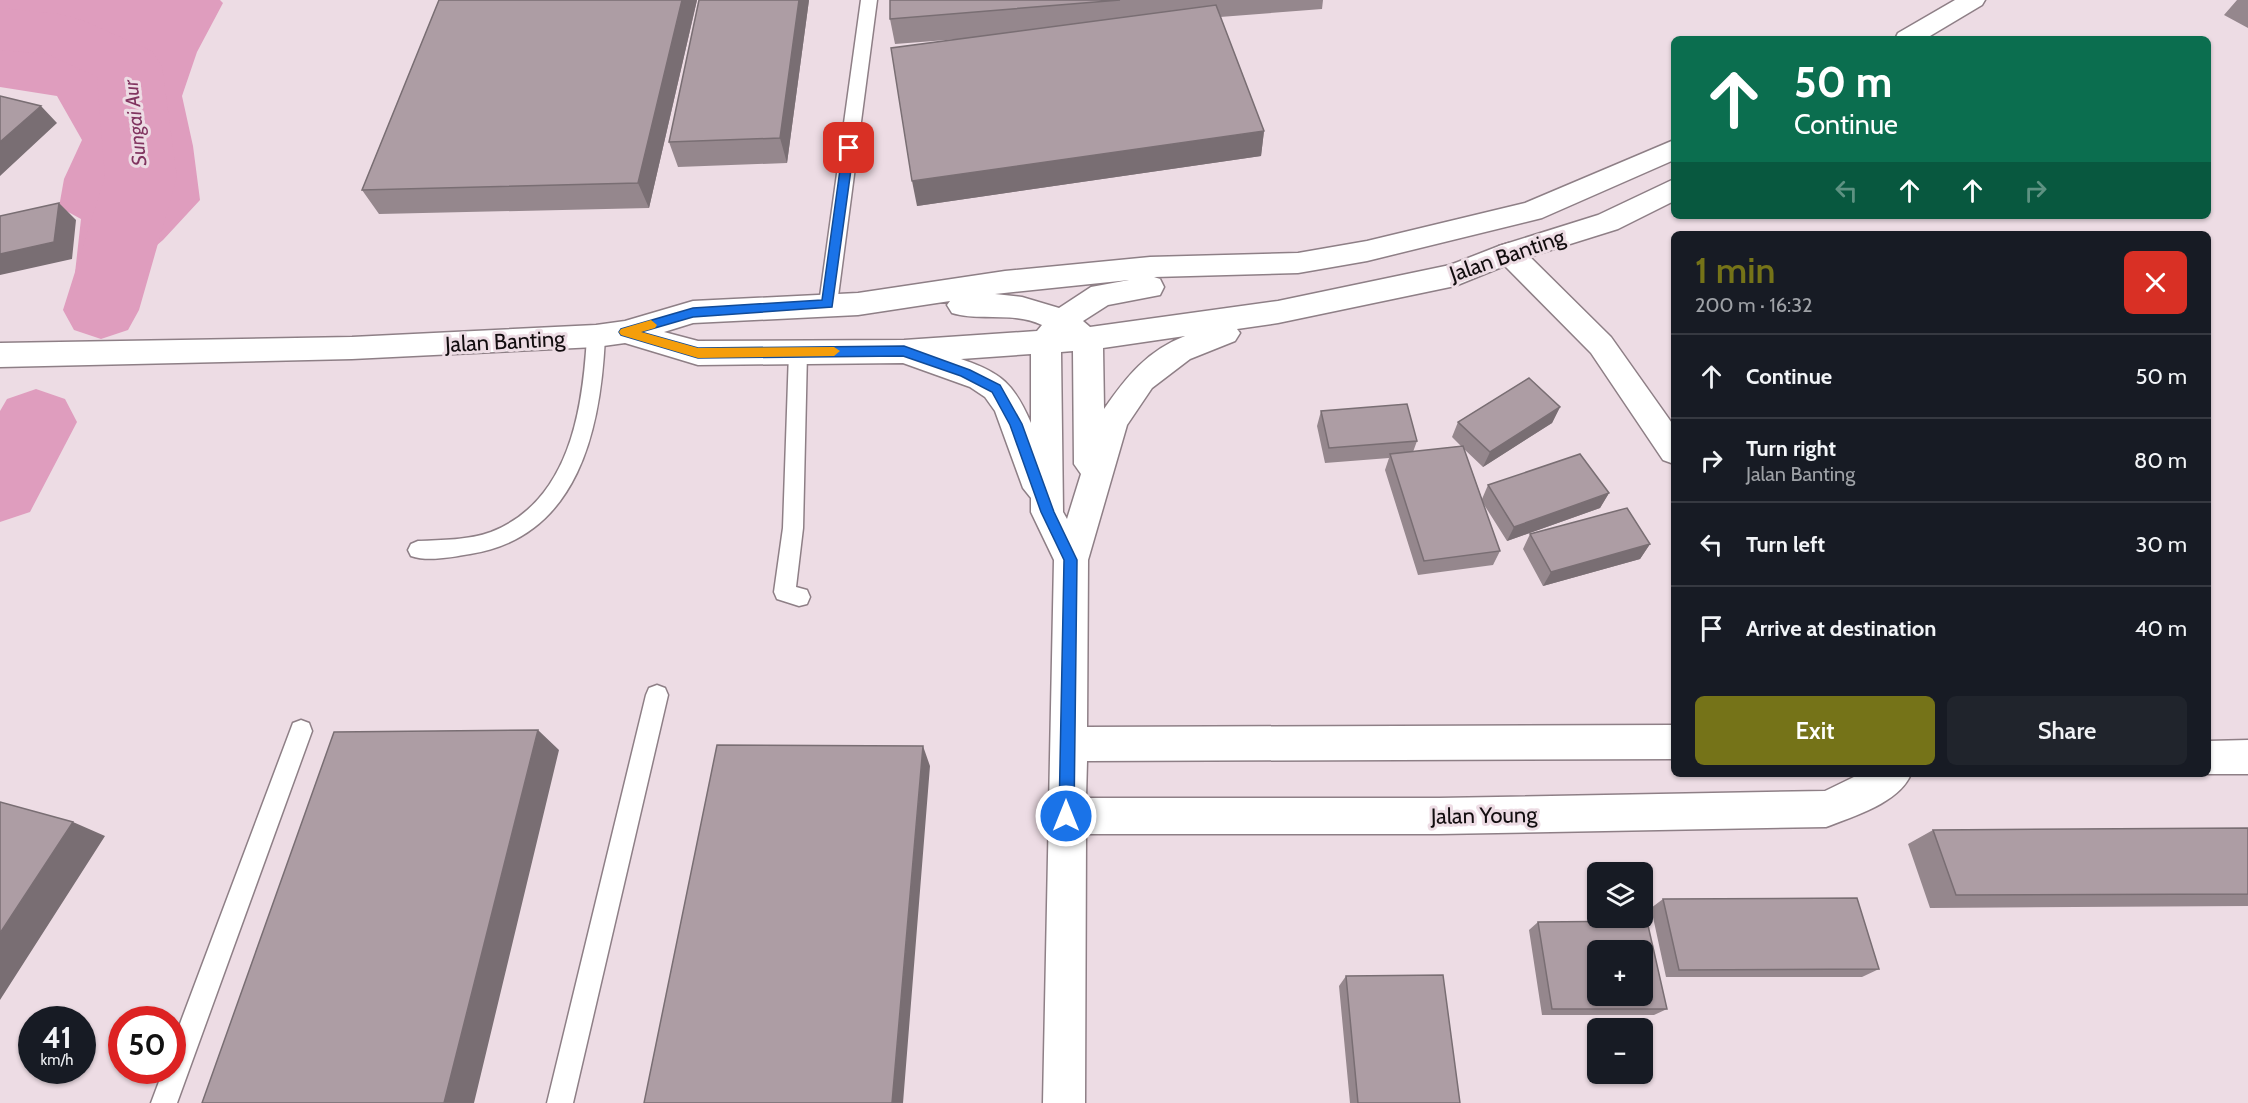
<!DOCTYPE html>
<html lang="en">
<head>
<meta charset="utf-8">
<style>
  :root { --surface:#171b24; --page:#20242c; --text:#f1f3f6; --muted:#9ea1a6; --line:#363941; --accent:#757318 }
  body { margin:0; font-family:Cabin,sans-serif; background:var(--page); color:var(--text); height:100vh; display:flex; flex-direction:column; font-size:22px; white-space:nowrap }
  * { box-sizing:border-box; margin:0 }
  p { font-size:20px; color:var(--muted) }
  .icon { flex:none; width:33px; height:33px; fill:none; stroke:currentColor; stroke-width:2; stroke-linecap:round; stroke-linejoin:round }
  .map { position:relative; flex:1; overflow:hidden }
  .sheet { position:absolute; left:1671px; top:231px; width:540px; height:546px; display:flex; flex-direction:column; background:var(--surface); border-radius:9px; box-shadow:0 2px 4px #0004 }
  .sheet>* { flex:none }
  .banner { position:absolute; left:1671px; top:36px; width:540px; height:183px; border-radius:9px; box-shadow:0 2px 4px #0004; background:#0b6e4f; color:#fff; overflow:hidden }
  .controls { position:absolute; left:1587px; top:862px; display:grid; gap:12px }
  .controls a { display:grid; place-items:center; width:66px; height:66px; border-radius:9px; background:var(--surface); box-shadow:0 2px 4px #0004; font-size:30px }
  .speed { position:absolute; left:18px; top:1006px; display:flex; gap:12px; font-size:30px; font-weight:700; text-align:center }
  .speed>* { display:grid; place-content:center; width:78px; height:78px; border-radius:50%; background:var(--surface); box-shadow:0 2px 4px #0004; line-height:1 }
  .speed small { font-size:15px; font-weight:400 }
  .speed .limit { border:9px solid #d22; background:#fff; color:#111 }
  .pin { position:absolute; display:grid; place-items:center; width:51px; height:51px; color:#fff; margin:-26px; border-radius:12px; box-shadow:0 3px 9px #0006 }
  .me { position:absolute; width:66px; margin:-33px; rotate:0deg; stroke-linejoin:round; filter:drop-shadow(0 0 4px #0008) }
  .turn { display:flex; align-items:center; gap:21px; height:126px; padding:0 24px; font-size:27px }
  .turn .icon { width:78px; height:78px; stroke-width:2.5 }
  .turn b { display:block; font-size:42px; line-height:51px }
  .lanes { display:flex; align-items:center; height:57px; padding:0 24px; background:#0003; justify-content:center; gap:30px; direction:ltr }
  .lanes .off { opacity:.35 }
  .round { display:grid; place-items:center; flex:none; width:63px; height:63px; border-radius:9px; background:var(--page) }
  .head { display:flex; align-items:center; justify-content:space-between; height:102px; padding:0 24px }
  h1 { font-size:36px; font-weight:600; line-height:45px; color:var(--accent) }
  .cta { display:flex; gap:12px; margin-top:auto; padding:12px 24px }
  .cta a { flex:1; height:69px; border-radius:9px; background:var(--accent); color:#fff; font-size:24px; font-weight:600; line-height:69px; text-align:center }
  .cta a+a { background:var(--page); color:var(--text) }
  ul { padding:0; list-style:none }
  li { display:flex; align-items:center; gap:18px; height:84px; padding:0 24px; border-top:2px solid var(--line) }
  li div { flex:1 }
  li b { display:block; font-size:22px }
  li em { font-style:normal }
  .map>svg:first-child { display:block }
  .water { fill:#df9dbe }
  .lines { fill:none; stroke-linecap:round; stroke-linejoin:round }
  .river { fill:#df9dbe; fill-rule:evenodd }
  .service-casing { stroke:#8e7f86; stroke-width:3 }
  .minor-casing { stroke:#8e7f86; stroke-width:3 }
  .secondary-casing { stroke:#8e7f86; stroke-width:3 }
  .service { fill:#fff; fill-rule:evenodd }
  .minor { fill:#fff; fill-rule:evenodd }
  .secondary { fill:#fff; fill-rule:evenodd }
  .wall { fill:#95878d }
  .shaded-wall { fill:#796e73 }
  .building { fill:#ad9da4; stroke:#796e73; stroke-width:1.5; fill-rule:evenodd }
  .route { fill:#1a73e8; stroke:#114b97; stroke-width:1.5 }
  .slow { fill:#f59e0b }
  .labels { text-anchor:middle; stroke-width:6; stroke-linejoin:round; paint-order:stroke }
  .far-water-label { font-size:20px; font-style:italic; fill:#80335f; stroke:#eddce4 }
  .street-label { font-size:22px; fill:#120d0f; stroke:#eddce4 }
</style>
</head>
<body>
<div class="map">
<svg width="2248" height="1103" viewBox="0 0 2248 1103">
  <rect width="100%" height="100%" fill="#eddce4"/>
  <path class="water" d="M 0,0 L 220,0 L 223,3 L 197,52 L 182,96 L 193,146 L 200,200 L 163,240 L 123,274 L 75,273 L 81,219 L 59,207 L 64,179 L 82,140 L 57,96 L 0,87 Z"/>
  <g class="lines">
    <path class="river" d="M 0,8 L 59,14 L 82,20 L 152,51 L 162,66 L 177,177 L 139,310 L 128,330 L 101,339 L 74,330 L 63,310 L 105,177 L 97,77 L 47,54 L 0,50 Z
      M 36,389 L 65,399 L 77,422 L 30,512 L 0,522 L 0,411 L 7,399 Z"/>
    <defs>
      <path id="service" d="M 861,0 L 877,0 L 837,304 L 835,309 L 821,309 L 819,304 Z
        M 596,329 L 603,331 L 605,336 C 601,428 579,537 470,554 C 452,557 428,562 411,556 L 408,550 L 411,544 L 418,541 C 442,540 469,540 491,532 C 570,501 583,409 587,336 L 589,331 Z
        M 798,345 L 805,347 L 807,352 L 803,528 L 796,587 L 807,590 L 810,597 L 807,604 L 799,606 L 777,599 L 774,592 L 783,528 L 789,352 L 791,347 Z
        M 657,685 L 665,688 L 668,695 L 573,1103 L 547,1103 L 646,695 L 649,688 Z
        M 301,720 L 309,723 L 312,731 L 177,1103 L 151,1103 L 163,1071 L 172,1071 L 172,1045 L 290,731 L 293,723 Z"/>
      <path id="minor" d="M 1509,243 L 1519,246 L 1611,337 L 1674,426 L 1674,464 L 1663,460 L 1591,353 L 1499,260 L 1495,253 L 1499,246 Z"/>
      <path id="secondary" d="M 1955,0 L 1985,0 L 1982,5 L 1925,39 L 1895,39 L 1898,33 Z
        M 1674,140 L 1674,160 L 1542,218 L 1367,261 L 1298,273 L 1154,277 L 1160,279 L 1164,287 L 1160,295 L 1108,305 L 1083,321 L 1090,327 L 1278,301 L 1450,265 L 1499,246 L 1598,215 L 1674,179 L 1674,201 L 1618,229 L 1519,260 L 1455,286 L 1278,323 L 1237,329 L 1240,333 L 1235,341 L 1190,359 L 1152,388 L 1127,425 L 1088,560 L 1087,727 L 1674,725 L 1674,759 L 1087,761 L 1086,798 L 1439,798 L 1825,791 L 1860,774 L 1911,774 C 1899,803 1854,816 1826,827 L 1439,834 L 1086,834 L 1085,1103 L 1043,1103 L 1054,560 L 1031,512 L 1031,498 L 1023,488 L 995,411 L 985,397 L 970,387 L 903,363 L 698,365 L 625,343 L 596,347 L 352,359 L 0,367 L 0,343 L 352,337 L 596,325 L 625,321 L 693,301 L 858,293 L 1005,271 L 1150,257 L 1298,253 L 1367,241 L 1525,203 ZM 1129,280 L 1091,287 L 1059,308 L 1022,297 L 995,294 ZM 950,301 L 947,305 L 952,313 C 981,322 1013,311 1042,325 L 1037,331 L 904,340 L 698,341 L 664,332 L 693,323 L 858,315 ZM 1185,336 C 1147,351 1127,376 1104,409 L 1103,348 ZM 1073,351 L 1074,464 L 1081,474 L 1067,519 L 1063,512 L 1061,352 ZM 1031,354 L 1031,423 C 1014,384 1002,373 961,359 Z
        M 2248,740 L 2248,774 L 2205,774 L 2208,774 L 2208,741 Z"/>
    </defs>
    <use href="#service" class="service-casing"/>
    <use href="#minor" class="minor-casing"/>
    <use href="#secondary" class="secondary-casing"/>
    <use href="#service" class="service"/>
    <use href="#minor" class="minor"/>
    <use href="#secondary" class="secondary"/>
  </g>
  <path class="wall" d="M 439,0 L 697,0 L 649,208 L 379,214 L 362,190 Z
    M 809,0 L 787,163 L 678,167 L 669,142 Z
    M 890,0 L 1323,0 L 1322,9 L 1220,17 L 1264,131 L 1261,156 L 917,206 L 959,39 L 895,44 L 890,19 Z
    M 2237,0 L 2248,0 L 2248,28 L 2224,15 Z
    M 1560,407 L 1552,423 L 1483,467 L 1464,449 L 1482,499 L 1488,485 L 1609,493 L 1600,508 L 1507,541 L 1483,503 L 1500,551 L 1493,565 L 1418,575 L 1385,470 L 1389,458 L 1325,463 L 1317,426 L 1321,411 L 1417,441 L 1413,452 L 1461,446 L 1452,437 L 1458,422 Z
    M 1530,534 L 1650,544 L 1640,559 L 1543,586 L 1523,549 Z
    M 2248,828 L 2248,906 L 1930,908 L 1908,844 L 1933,830 Z
    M 1663,899 L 1879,969 L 1862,977 L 1666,977 L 1651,908 Z
    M 1538,922 L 1667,1009 L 1654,1015 L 1542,1015 L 1529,930 Z
    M 1346,976 L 1460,1103 L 1350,1103 L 1339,986 Z"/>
  <path class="shaded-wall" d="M 682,0 L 697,0 L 649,208 L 638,183 Z
    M 799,0 L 809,0 L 787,163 L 780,138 Z
    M 41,106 L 57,123 L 0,176 L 0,142 Z
    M 1264,131 L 1261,156 L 917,206 L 912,181 Z
    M 59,203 L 76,220 L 72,259 L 0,275 L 0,254 Z
    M 1560,407 L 1552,423 L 1483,467 L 1490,452 Z
    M 1609,493 L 1600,508 L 1507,541 L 1514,527 Z
    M 1650,544 L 1640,559 L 1543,586 L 1551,572 Z
    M 538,730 L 559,750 L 474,1103 L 444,1103 Z
    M 923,746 L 930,766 L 903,1103 L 892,1103 Z
    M 73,822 L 105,836 L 0,1000 L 0,933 Z"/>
  <path class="building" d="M 439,0 L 682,0 L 638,183 L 362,190 Z
    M 699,0 L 799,0 L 780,138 L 669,142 Z
    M 890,0 L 1120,0 L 890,19 Z
    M 1216,5 L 1264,131 L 912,181 L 891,48 Z
    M 0,96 L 41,106 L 0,142 Z
    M 59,203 L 54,242 L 0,254 L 0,216 Z
    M 1529,378 L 1560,407 L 1490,452 L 1458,422 Z
    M 1407,404 L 1417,441 L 1329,448 L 1321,411 Z
    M 1463,446 L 1500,551 L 1424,561 L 1390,454 Z
    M 1580,454 L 1609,493 L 1514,527 L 1488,485 Z
    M 1627,508 L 1650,544 L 1551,572 L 1530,534 Z
    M 538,730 L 444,1103 L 202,1103 L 334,732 Z
    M 717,745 L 923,746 L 892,1103 L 644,1103 Z
    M 0,802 L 73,822 L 0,933 Z
    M 2248,828 L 2248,894 L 1956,895 L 1933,830 Z
    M 1857,898 L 1879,969 L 1679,970 L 1663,899 Z
    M 1647,921 L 1667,1009 L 1552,1009 L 1538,922 ZM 1598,951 L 1642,951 L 1642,996 L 1598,996 Z
    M 1443,975 L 1460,1103 L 1358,1103 L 1346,976 Z"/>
  <path class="route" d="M 849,144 L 854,148 L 832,307 L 693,317 L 641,332 L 698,348 L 904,346 L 970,370 L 1000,385 L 1022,424 L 1054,512 L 1077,560 L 1074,816 L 1072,821 L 1066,823 L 1061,821 L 1059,816 L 1064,560 L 1041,512 L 1010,425 L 992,392 L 961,376 L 903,356 L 698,358 L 621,335 L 619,332 L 621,329 L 693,308 L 822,300 L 843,148 Z"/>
  <path class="slow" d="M 651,320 L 657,325 L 655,328 L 641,332 L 698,348 L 834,347 L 840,351 L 834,356 L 698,358 L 621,335 L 619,332 L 621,329 Z"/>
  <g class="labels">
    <g class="far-water-label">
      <text transform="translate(135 123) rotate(-96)" y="7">Sungai Aur</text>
    </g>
    <g class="street-label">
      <text transform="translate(1507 255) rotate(-19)" y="8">Jalan Banting</text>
      <text transform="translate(505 341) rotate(-3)" y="8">Jalan Banting</text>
      <text transform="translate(1484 815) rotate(-1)" y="8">Jalan Young</text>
    </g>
  </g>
</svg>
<div class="controls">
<a><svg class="icon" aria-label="layers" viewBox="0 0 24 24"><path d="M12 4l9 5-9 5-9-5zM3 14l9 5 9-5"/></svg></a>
<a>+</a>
<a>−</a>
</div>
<div class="speed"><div>41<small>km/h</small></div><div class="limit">50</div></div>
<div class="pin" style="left:849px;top:148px;background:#d93025"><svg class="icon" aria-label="arrive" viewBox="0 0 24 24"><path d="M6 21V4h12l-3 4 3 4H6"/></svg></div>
<svg class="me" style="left:1066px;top:816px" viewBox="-20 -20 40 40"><circle r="17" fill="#1a73e8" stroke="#fff" stroke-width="3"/><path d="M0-11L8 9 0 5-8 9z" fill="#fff"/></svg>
<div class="banner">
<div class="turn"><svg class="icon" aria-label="ahead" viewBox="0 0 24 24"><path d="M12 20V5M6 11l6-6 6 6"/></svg><div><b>50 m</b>Continue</div></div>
<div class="lanes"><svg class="icon off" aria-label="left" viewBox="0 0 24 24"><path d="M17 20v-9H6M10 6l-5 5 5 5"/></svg><svg class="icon" aria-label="ahead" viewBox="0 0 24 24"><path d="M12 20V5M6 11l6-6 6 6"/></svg><svg class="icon" aria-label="ahead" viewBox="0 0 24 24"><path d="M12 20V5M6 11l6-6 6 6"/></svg><svg class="icon off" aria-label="right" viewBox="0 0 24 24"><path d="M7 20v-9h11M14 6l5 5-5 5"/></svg></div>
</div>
<section class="sheet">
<div class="head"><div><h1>1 min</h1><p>200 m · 16:32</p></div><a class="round" style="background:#d93025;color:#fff"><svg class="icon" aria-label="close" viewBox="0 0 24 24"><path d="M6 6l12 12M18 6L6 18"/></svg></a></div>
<ul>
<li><svg class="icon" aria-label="ahead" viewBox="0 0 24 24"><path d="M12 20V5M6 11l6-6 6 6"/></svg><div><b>Continue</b></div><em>50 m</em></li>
<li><svg class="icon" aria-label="right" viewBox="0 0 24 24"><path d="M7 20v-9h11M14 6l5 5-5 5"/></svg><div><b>Turn right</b><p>Jalan Banting</p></div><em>80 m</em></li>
<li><svg class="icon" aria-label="left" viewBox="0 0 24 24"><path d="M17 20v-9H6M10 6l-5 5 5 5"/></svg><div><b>Turn left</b></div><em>30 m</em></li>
<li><svg class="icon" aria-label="arrive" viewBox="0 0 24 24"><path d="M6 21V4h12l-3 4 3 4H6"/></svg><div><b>Arrive at destination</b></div><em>40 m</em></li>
</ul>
<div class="cta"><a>Exit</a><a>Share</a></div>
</section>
</div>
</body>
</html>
